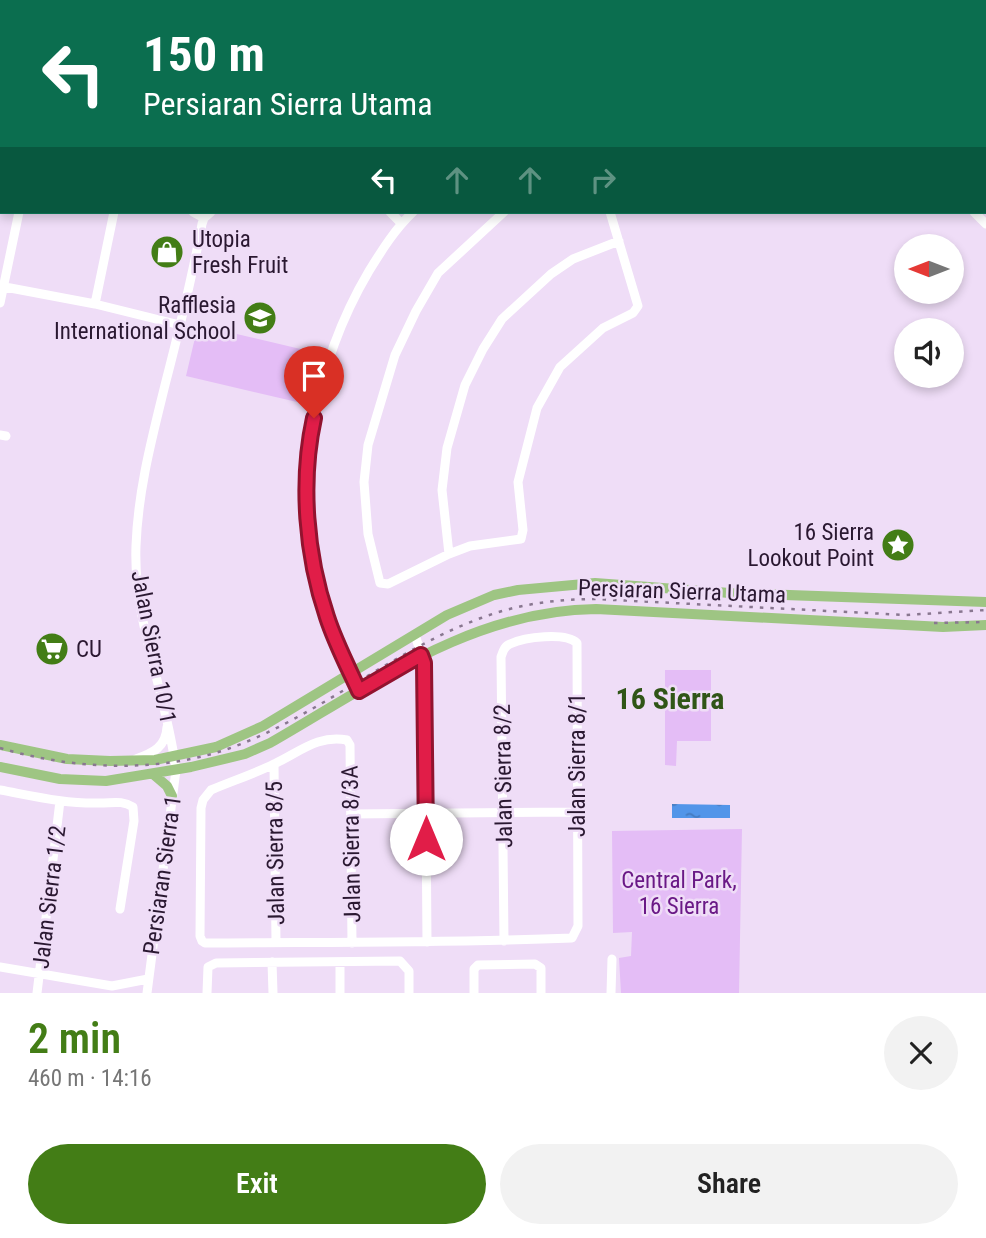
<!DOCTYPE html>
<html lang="en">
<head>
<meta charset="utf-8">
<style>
  :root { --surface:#fff; --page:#f2f2f2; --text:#222; --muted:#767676; --accent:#437d16 }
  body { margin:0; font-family:"Roboto Condensed",sans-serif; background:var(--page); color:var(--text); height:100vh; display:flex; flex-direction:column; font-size:26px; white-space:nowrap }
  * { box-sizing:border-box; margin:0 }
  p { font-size:23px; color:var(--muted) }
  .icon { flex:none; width:38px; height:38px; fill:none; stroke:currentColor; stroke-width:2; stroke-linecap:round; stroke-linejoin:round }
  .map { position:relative; height:993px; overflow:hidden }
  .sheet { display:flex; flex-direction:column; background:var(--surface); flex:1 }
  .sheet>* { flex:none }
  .top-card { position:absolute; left:0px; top:0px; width:987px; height:214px; box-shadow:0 4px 10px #0003; background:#0b6e4f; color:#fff; overflow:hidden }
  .needle { width:46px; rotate:270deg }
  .tools { position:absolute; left:894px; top:234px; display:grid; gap:14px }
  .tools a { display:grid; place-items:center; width:70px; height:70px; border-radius:50%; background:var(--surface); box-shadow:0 4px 10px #0003; font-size:35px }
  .pin { position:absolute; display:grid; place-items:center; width:60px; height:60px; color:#fff; margin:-72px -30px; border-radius:50% 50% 50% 0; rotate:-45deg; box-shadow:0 0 7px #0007 }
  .pin .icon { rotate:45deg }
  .me { position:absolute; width:77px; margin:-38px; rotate:0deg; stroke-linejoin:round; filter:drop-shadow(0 0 5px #0008) }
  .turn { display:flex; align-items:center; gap:24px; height:147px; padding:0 28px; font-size:32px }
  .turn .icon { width:91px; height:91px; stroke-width:2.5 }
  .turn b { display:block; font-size:49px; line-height:60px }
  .lanes { display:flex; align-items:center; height:66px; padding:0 28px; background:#0003; justify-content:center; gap:35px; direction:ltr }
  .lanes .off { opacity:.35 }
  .round { display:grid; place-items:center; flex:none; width:74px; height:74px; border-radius:37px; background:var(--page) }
  .head { display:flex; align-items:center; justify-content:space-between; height:119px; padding:0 28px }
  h1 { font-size:42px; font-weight:600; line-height:52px; color:var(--accent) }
  .button { display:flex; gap:14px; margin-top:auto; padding:14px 28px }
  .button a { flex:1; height:80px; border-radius:42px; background:var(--accent); color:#fff; font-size:28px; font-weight:600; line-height:80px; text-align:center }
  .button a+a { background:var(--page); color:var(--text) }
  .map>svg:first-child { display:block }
  .green { fill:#e4bdf6 }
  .water { fill:url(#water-ripples) }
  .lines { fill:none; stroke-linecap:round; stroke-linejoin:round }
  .minor { stroke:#fff; stroke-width:9 }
  .major { stroke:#9ec583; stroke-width:10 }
  .highway { stroke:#5d9f31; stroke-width:12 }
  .rail { stroke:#897790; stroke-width:2.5; stroke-dasharray:3.5 7; stroke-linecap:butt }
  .route-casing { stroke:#92132f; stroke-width:18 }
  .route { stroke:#e11d48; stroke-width:12 }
  .labels { text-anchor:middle; stroke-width:5; stroke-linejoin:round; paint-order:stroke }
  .poi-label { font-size:23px; fill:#2a1831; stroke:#efddf7; text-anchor:start }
  .street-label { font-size:23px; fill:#2a1831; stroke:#efddf7 }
  .park-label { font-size:23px; fill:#6a1986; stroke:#efddf7 }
  .district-label { font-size:30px; font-weight:bold; fill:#305517; stroke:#efddf7 }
</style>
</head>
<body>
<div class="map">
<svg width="986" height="993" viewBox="0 0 986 993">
  <defs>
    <pattern id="water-ripples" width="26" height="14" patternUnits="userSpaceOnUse" patternTransform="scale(1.75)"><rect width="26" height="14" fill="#5295e9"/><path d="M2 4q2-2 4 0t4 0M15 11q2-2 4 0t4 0" fill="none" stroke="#4479bd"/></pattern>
  </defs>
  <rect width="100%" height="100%" fill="#efddf7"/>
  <path class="green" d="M 198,325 L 309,351 L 297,402 L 186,376 Z
    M 665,670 L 711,670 L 711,741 L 677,741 L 676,766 L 665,765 Z
    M 742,829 L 739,993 L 621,993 L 619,958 L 631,956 L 632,932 L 613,933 L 612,831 Z"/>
  <path class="water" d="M 672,804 L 730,805 L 730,818 L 672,818 Z"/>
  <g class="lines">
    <path class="minor" d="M 199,0 L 201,2
      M 12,2 L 12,0
      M 231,2 L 231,0
      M 308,2 L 308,0
      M 387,2 L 387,0
      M 469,2 L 469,0
      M 535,2 L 535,0
      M 615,2 L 615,0
      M 776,2 L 776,0
      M 855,2 L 855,0
      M 0,43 L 2,37
      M 193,212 L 204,218
      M 390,212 L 401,223
      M 504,212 L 438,273 L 416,311 L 395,355 L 368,445 L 364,482 L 368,534 L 380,583 L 388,584 L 449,554 L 470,546 L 521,539 L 523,530 L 518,482 L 537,408 L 560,367 L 603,328 L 633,313 L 638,306 L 610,212
      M 974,212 L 986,224
      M 5,287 L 95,304 L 180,325
      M 0,303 L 19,212
      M 95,304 L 114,212
      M 0,435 L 6,436
      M 449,554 L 442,490 L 447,448 L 465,385 L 483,349 L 502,319 L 551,274 L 573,259 L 619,241
      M 415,635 L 424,663 L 425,681 L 427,942
      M 359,691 C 344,658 327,624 318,588 C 292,482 314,364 369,271 C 382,250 395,229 413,212
      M 136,759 C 153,753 166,747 167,727
      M 274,764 L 276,942
      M 0,790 C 33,796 66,804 100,803 C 113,803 122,800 133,807 L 134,821 L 120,909
      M 351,814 L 577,812
      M 352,943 L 350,745 L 347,740 C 319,734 298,753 274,764 C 254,774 232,781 211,790 L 203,800 L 201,808 L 200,936 L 202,941 L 205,943 C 328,942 450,943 572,938 L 578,926 L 577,643 C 565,632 525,637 510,644 C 504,646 503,652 501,657 L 504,941
      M 272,962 L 273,993
      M 0,967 L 112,986 L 148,979
      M 37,993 L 60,801
      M 147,993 L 176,770 C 167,695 133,622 136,546 C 138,490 152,438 165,385 C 179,331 192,278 202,224 L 204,218 L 211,212
      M 207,993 L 208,967 L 216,963 L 400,961 L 409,971 L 409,993
      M 340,993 L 340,962
      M 474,993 L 474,969 L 478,965 L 535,964 L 541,968 L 541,993
      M 611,993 L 612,959"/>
    <path class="major" d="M 0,745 L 67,759 L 110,761 L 155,760 L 216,747 L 263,726 L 447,615 L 494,595 L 518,590 L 595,583 L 730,593 L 986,602
      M 0,767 L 60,779 L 106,781 L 191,767 L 245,754 L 270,743 C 373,684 473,610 596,609 L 943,627 L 986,625
      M 153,774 L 167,786 L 172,796"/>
    <path class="highway" d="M 977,0 L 979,2
      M 985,11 L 986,12"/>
    <path class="rail" d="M 934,623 L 986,622
      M 0,748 C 75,770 162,774 236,746 C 322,713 394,650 481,618 C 518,604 557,599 596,599 L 906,615 L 986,610"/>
  </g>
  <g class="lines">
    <defs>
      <path id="route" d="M 314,418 C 300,482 306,555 327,617 C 335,642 348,667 359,691 L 421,655 L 424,663 L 426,839"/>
    </defs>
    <use href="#route" class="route-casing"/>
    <use href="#route" class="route"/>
  </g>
  <defs>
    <symbol id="shop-disc" viewBox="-11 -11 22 22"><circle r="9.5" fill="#437d16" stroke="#efddf7"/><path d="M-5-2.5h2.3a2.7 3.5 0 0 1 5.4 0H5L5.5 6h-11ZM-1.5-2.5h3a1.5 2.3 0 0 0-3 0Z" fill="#fff"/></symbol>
    <symbol id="school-disc" viewBox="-11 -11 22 22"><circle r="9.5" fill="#437d16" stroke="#efddf7"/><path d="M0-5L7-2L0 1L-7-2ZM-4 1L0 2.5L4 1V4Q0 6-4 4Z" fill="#fff"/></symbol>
    <symbol id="sight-disc" viewBox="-11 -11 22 22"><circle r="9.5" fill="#437d16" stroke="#efddf7"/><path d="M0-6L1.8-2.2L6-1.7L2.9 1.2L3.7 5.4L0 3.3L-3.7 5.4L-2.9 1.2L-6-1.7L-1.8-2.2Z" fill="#fff"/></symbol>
    <symbol id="supermarket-disc" viewBox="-11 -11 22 22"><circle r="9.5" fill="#437d16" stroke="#efddf7"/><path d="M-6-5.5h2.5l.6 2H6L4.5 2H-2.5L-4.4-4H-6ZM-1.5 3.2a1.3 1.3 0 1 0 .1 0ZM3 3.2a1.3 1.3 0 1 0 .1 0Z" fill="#fff"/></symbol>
  </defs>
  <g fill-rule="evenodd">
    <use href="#shop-disc" x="148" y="233" width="38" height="38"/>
    <use href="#school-disc" x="241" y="299" width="38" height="38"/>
    <use href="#sight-disc" x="879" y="526" width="38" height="38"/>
    <use href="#supermarket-disc" x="33" y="630" width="38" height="38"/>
  </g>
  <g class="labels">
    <g class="poi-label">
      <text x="192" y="247">Utopia<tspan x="192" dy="26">Fresh Fruit</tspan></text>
      <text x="236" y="313" text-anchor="end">Rafflesia<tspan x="236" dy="26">International School</tspan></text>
      <text x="874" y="540" text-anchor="end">16 Sierra<tspan x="874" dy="26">Lookout Point</tspan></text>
      <text x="76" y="657">CU</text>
    </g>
    <g class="street-label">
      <text transform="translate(682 591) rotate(2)" y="8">Persiaran Sierra Utama</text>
      <text transform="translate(154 647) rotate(79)" y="8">Jalan Sierra 10/1</text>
      <text transform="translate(577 765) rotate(-90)" y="8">Jalan Sierra 8/1</text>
      <text transform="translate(503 776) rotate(-91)" y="8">Jalan Sierra 8/2</text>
      <text transform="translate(351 844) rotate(-91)" y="8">Jalan Sierra 8/3A</text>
      <text transform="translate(275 853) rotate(-91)" y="8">Jalan Sierra 8/5</text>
      <text transform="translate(162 875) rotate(-82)" y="8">Persiaran Sierra 1</text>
      <text transform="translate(49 897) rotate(-83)" y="8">Jalan Sierra 1/2</text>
    </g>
    <g class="park-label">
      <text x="679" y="888">Central Park,<tspan x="679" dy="26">16 Sierra</tspan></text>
    </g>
    <g class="district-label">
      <text x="670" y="709">16 Sierra</text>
    </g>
  </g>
</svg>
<div class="tools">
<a><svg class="needle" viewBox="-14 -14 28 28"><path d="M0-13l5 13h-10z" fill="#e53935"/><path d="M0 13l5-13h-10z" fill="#767676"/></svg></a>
<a><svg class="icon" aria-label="sound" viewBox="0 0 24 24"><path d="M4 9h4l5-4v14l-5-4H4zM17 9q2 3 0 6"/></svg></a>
</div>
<div class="pin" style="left:314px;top:418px;background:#d93025"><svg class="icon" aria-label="arrive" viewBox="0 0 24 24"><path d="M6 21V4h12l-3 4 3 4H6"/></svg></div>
<svg class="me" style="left:426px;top:839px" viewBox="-20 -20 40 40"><circle r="19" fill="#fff"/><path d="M0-13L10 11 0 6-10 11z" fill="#e11d48"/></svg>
<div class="top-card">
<div class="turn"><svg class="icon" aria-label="left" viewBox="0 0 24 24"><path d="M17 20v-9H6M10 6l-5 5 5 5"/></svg><div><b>150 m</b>Persiaran Sierra Utama</div></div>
<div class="lanes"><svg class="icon" aria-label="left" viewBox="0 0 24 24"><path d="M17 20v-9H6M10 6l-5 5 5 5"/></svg><svg class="icon off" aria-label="ahead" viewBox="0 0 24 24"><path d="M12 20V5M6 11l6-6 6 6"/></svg><svg class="icon off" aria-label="ahead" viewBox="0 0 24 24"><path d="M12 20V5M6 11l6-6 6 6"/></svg><svg class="icon off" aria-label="right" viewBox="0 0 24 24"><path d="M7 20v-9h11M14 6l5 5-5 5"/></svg></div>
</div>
</div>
<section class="sheet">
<div class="head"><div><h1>2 min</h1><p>460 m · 14:16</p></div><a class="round"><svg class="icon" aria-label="close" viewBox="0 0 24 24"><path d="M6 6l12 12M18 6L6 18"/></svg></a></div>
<div class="button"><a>Exit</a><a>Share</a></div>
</section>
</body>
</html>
